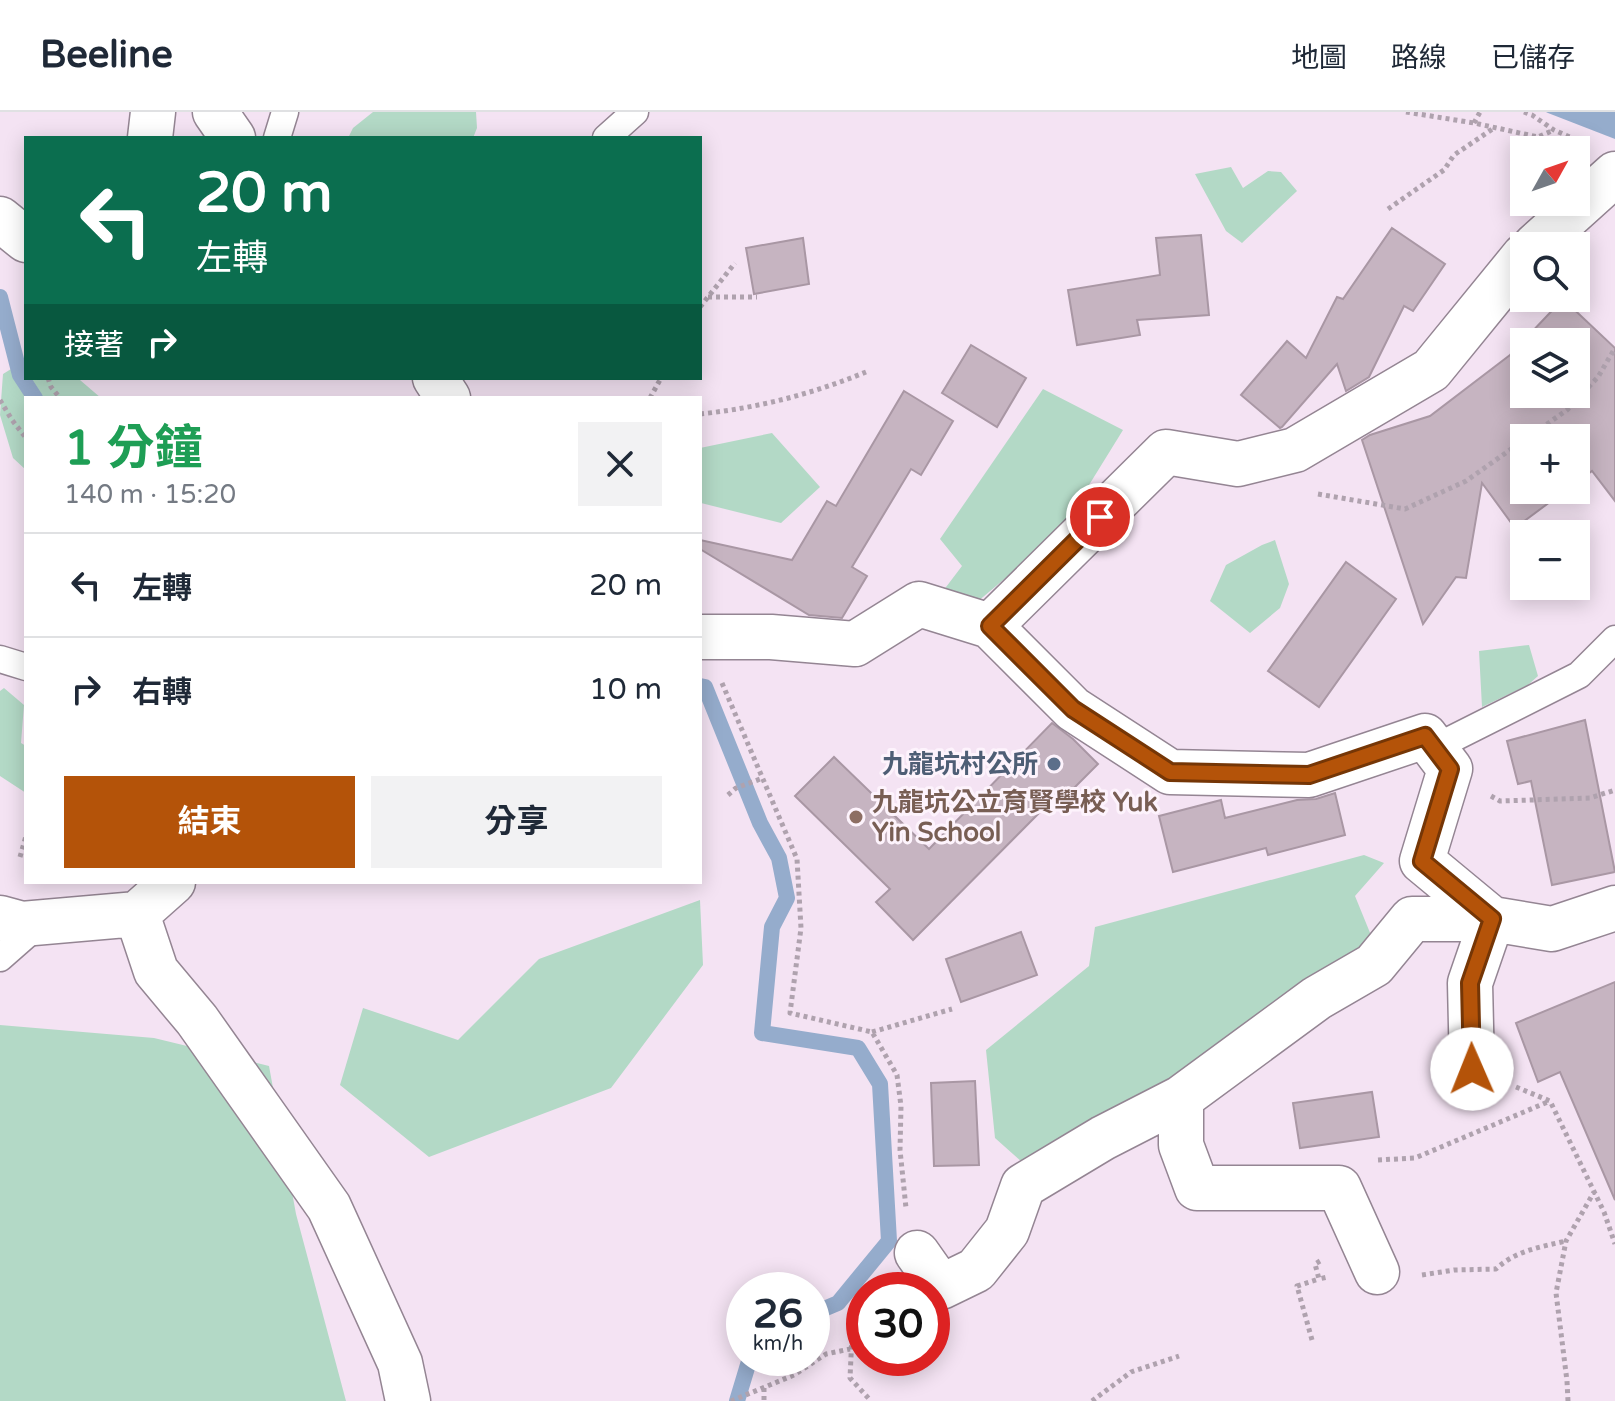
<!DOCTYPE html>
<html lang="zh-TW">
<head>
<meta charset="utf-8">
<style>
  :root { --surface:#fff; --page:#f2f2f3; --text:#1f2937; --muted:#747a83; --line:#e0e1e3; --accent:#b45309 }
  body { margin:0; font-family:"Varela Round","Noto Sans TC",sans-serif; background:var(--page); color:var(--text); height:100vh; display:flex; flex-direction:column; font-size:30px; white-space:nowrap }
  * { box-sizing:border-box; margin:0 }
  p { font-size:26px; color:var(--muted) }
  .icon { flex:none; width:44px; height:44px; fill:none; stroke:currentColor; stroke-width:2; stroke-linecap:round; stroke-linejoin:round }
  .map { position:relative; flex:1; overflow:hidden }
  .side { position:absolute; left:24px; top:284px; width:678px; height:488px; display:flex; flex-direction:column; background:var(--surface); border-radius:0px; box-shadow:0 4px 20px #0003 }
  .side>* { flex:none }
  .top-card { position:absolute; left:24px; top:24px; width:678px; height:244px; border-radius:0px; box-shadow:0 4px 20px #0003; background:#0b6e4f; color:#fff; overflow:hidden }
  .needle { width:52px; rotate:50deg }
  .tools { position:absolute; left:1510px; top:24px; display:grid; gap:16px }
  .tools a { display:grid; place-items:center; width:80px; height:80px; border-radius:0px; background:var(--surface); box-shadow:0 4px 20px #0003; font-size:40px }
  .speed { position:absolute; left:726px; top:1160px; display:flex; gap:16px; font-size:40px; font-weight:700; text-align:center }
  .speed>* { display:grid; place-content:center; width:104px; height:104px; border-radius:50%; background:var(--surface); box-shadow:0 4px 20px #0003; line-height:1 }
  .speed small { font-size:20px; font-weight:400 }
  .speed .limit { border:12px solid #d22; background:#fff; color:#111 }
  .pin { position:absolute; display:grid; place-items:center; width:68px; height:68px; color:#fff; margin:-34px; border:4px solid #fff; border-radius:50%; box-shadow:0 2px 8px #0007 }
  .me { position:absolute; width:88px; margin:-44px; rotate:359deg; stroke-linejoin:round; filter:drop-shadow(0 0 6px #0008) }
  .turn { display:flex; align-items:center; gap:28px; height:168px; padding:0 40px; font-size:36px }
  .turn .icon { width:104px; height:104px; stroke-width:2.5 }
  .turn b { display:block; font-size:56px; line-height:68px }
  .then { display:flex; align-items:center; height:76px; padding:0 40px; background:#0003; gap:16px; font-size:30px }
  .round { display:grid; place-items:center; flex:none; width:84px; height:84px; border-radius:0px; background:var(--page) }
  .head { display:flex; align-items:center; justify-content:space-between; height:136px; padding:0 40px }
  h1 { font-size:48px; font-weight:700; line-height:60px; color:#1e9e55 }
  .cta { display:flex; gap:16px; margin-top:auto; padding:16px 40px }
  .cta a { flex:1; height:92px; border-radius:0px; background:var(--accent); color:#fff; font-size:32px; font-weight:700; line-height:92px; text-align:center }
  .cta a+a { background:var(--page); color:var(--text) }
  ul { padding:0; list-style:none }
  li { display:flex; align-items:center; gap:24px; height:104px; padding:0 40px; border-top:2px solid var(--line) }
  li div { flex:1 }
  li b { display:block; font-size:30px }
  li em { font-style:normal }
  header { display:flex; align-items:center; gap:48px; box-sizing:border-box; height:112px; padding:0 40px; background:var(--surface); border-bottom:2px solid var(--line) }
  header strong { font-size:38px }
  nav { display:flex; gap:44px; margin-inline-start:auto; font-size:28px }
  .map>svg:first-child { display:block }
  .green { fill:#b3d9c6 }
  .water { fill:#95accc }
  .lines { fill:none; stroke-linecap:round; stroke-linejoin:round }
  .stream { stroke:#95accc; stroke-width:16 }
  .building { fill:#c6b4c1; stroke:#a997a4; stroke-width:2; fill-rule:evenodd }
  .lane-casing { stroke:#948593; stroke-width:29 }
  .street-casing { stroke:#948593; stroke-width:47 }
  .path { stroke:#afa2ae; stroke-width:5; stroke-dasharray:4 4; stroke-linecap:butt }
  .lane { stroke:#fff; stroke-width:26 }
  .street { stroke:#fff; stroke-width:44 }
  .route-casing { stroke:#753606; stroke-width:20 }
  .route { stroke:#b45309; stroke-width:14 }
  .service-dot { fill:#5c6f8a; stroke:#fdf3fc; stroke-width:3 }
  .education-dot { fill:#8d6e63; stroke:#fdf3fc; stroke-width:3 }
  .labels { text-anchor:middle; stroke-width:6; stroke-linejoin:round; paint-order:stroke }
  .service-label { font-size:26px; font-weight:bold; fill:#4e5e75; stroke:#fdf3fc; text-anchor:end }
  .education-label { font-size:26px; font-weight:bold; fill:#785e54; stroke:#fdf3fc; text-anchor:start }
</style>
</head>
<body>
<header>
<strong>Beeline</strong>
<nav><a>地圖</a><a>路線</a><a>已儲存</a></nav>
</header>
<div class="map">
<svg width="1615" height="1289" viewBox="0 0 1615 1289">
  <rect width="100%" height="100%" fill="#f4e3f3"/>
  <path class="green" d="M 373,0 L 476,0 L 477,16 L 473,26 L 348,26 L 353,16 Z
    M 1231,55 L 1243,76 L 1268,59 L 1281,60 L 1297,79 L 1242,131 L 1226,119 L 1195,62 Z
    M 24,249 L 26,253 L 26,266 L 80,266 L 80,268 L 101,286 L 26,286 L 26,358 L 13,346 L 0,303 L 3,262 Z
    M 1043,277 L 1123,318 L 1060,420 L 964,501 L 940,483 L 962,454 L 940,427 Z
    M 772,321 L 820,375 L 781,411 L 701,391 L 700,392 L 700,336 Z
    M 1275,428 L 1289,472 L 1280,496 L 1250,521 L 1210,489 L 1226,453 L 1262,433 Z
    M 1529,533 L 1538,564 L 1528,573 L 1482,595 L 1479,539 Z
    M 4,576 L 24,593 L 21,631 L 26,634 L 26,681 L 0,664 L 0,579 Z
    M 1364,743 L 1384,751 L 1355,784 L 1375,833 L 1186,969 L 1022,1050 L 995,1026 L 986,938 L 1089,854 L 1095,815 Z
    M 700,788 L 703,853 L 611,976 L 429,1045 L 340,973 L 363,896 L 458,928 L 539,847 Z
    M 0,913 L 154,926 L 269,954 L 296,1102 L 346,1289 L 0,1289 Z"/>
  <path class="water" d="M 1546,0 L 1615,0 L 1615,27 L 1548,1 Z"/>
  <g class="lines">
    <path class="stream" d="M 0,185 L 20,263 L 35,286
      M 700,574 L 705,575 L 760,711 L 779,746 L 787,786 L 772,815 L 762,921 L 858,936 L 880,972 L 889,1129 L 838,1191 L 812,1202
      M 737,1289 L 750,1246"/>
  </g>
  <path class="building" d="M 1392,116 L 1445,152 L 1413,199 L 1404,194 L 1369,265 L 1346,279 L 1337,252 L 1282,315 L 1280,316 L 1241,283 L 1287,229 L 1306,246 L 1337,185 L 1343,187 Z
    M 1201,123 L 1209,203 L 1137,208 L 1140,223 L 1077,233 L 1068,178 L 1160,163 L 1156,126 Z
    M 803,126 L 809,172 L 754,182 L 746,136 Z
    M 1563,187 L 1615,236 L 1615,389 L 1592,359 L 1576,371 L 1576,326 L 1524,326 L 1524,378 L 1566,378 L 1515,416 L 1482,371 L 1466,466 L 1456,465 L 1423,512 L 1362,328 L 1370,323 L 1430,304 L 1510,243 ZM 1524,230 L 1576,230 L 1576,282 L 1524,282 Z
    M 971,233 L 1026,266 L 997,315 L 942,281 Z
    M 904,279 L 953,309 L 921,363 L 911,357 L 852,455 L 867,464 L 842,506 L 809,503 L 700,437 L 700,428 L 792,448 L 827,389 L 836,394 Z
    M 1346,450 L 1396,487 L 1319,595 L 1268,559 Z
    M 1585,608 L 1615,760 L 1552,773 L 1531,669 L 1518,672 L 1507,629 Z
    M 1052,611 L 1073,627 L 1098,652 L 1055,695 L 1050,690 L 913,828 L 876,790 L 890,777 L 795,684 L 834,645 L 929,737 Z
    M 1335,681 L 1345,723 L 1268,743 L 1266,736 L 1173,760 L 1159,704 L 1221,688 L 1225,706 L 1297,688 L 1316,687 Z
    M 1021,820 L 1037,863 L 961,890 L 946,847 Z
    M 1615,870 L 1615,1088 L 1560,960 L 1538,970 L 1516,911 Z
    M 975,969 L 979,1053 L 934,1054 L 931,971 Z
    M 1372,980 L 1379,1025 L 1300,1036 L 1293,991 Z"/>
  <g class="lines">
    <defs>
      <path id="lane" d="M 277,26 L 285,0
        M 606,26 L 635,0
        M 0,547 L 26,555
        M 1434,636 L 1579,563 L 1615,527
        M 0,846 L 41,810"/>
      <path id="street" d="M 215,0 L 233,26
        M 150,26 L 153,0
        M 0,107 L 26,128
        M 1535,134 L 1615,62
        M 435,266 L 448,286
        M 700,525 L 771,525 L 855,532 L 919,492 L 990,514
        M 137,802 L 156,859 L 197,908 L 329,1095 L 400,1251 L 408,1289
        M 0,806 L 22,812 L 137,802 L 173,770
        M 1472,957 L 1470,871 L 1492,807 L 1422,749 L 1450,657 L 1425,624 L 1309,663 L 1170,660 L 1073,597 L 990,514 L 1166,340 L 1238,352 L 1295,338 L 1431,258 L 1524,144
        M 917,1141 L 941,1175 L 976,1158 L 1007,1119 L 1023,1074 L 1103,1026 L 1181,986
        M 1377,1160 L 1339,1076 L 1197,1076 L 1181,1033 L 1181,986 L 1317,886 L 1374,853 L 1412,807 L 1492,807 L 1552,817 L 1615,796"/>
    </defs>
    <use href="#lane" class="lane-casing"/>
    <use href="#street" class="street-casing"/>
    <path class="path" d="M 1406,0 L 1474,11 L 1538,25 L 1554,18
      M 1524,0 L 1532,3 L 1554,18 L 1581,30
      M 1474,11 L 1480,0
      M 1388,97 L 1444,58 L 1454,43 L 1494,16
      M 708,185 L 757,185
      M 700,195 L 735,151
      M 48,266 L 51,275 L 60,286
      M 650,286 L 661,266
      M 0,288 L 12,308 L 26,326
      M 700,302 C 758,296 812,282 866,260
      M 1527,326 L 1567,298 L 1598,265 L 1615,236
      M 1318,382 L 1405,397 L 1466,369 L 1524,328
      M 722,571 L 797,747 L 801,816 L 790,901 L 872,920 L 897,963 L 901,994 L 900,1038 L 906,1096
      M 728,683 L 736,676 L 763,666
      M 1491,684 L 1500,689 L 1590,686 L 1615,678
      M 20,745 L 26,724
      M 872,920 L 952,897
      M 1516,975 L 1550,989 L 1604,1100 L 1615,1132
      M 1378,1048 L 1415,1046 L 1550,989
      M 1320,1149 L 1315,1152 L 1319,1167 L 1328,1165
      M 1422,1163 L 1454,1158 L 1496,1157 C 1515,1139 1540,1135 1566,1129
      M 864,1205 L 852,1223 L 850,1266 L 871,1289
      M 1312,1228 L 1297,1174 L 1319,1167
      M 764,1276 L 764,1289
      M 731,1289 L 794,1263 L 826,1242 L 850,1237
      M 1092,1289 L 1131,1260 L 1179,1244
      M 1568,1289 L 1567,1269 L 1556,1181 L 1566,1129 L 1594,1080"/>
    <use href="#lane" class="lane"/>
    <use href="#street" class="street"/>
  </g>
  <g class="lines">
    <defs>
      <path id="route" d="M 1100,405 L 990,514 L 1073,597 L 1170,660 L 1309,663 L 1425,624 L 1450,657 L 1422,749 L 1492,807 L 1470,871 L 1472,957"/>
    </defs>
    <use href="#route" class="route-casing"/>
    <use href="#route" class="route"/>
  </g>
  <circle class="service-dot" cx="1054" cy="652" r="8"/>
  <circle class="education-dot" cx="856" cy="705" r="8"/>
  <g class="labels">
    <g class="service-label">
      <text x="1038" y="661">九龍坑村公所</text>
    </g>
    <g class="education-label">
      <text x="872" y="699">九龍坑公立育賢學校 Yuk<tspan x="872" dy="30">Yin School</tspan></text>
    </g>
  </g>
</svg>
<div class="tools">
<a><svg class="needle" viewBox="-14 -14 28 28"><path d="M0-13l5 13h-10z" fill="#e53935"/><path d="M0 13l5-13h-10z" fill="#747a83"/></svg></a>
<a><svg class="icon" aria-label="search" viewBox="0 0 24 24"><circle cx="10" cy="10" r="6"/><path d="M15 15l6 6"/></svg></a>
<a><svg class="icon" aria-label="layers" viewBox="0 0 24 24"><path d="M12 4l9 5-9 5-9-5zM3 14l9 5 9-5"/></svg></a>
<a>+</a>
<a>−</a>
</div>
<div class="speed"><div>26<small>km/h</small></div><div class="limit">30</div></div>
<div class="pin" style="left:1100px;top:405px;background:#d93025"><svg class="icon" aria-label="arrive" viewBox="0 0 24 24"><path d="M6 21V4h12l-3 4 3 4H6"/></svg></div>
<svg class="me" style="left:1472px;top:957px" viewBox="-20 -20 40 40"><circle r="19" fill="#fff"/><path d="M0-13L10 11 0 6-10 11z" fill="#b45309"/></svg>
<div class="top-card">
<div class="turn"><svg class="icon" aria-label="left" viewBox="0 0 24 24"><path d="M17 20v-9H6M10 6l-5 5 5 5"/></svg><div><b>20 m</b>左轉</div></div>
<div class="then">接著<svg class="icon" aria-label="right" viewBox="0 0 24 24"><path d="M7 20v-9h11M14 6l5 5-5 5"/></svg></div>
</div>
<section class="side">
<div class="head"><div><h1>1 分鐘</h1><p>140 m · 15:20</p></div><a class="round"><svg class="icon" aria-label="close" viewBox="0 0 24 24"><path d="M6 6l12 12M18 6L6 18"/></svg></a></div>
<ul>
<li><svg class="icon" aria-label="left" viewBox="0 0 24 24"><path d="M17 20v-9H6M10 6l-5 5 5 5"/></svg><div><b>左轉</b></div><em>20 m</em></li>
<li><svg class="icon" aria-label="right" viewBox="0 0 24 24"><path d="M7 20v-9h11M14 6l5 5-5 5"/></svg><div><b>右轉</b></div><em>10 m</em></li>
</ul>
<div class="cta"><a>結束</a><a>分享</a></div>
</section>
</div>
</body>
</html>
